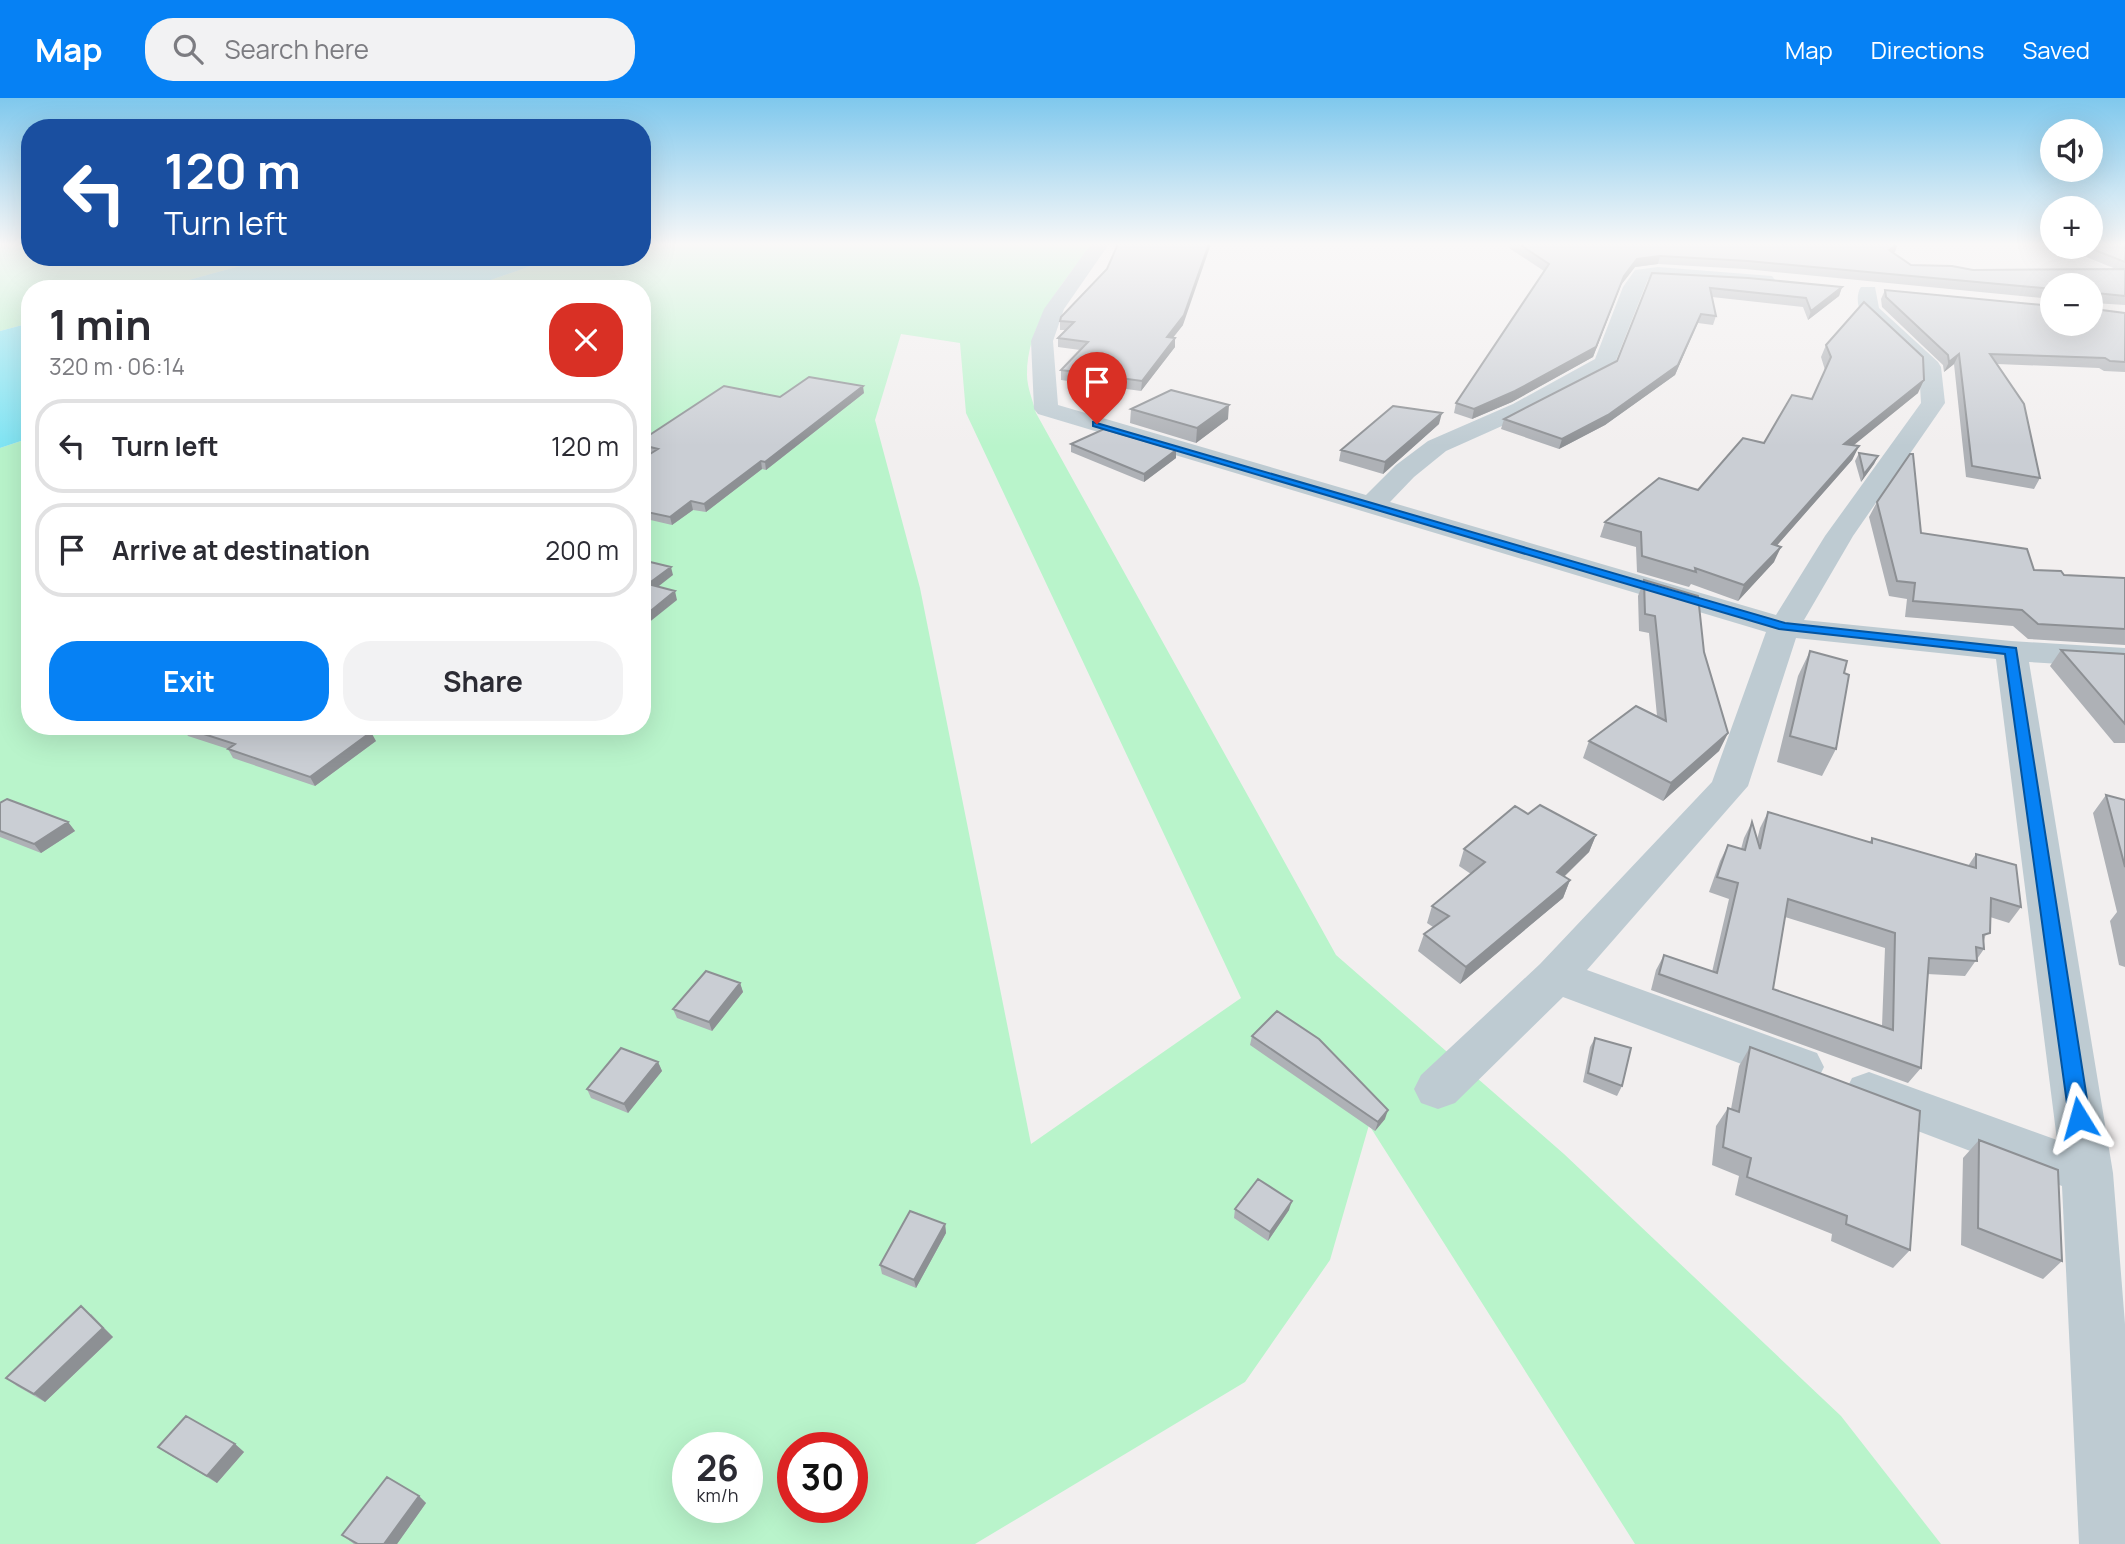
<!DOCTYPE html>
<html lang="en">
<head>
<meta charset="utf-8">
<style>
  :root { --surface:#fff; --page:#f2f2f3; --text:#2b2b33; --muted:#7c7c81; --line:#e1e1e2; --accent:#0681f4 }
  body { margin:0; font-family:Manrope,sans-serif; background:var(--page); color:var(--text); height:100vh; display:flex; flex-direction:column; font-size:26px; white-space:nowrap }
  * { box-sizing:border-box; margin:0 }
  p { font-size:23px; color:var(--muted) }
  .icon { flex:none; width:38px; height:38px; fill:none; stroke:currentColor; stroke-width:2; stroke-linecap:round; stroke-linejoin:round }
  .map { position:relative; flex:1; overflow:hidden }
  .side { position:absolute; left:21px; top:182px; width:630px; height:455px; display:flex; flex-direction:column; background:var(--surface); border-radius:28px; box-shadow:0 7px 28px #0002 }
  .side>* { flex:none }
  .top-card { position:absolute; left:21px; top:21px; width:630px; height:147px; border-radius:28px; box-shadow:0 7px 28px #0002; background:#1a4fa0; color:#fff; overflow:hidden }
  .tools { position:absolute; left:2040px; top:21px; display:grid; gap:14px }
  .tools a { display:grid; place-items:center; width:63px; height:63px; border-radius:50%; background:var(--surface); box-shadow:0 7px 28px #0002; font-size:35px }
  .speed { position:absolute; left:672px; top:1334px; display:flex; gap:14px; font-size:35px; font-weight:700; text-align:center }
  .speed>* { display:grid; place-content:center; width:91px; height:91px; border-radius:50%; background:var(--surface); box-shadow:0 7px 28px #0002; line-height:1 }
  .speed small { font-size:18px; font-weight:400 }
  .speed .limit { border:10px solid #d22; background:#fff; color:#111 }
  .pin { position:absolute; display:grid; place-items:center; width:60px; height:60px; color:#fff; margin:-72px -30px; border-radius:50% 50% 50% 0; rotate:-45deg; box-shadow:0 0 7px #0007 }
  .pin .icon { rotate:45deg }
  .me { position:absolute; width:77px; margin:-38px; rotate:352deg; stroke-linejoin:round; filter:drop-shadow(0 0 5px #0008) }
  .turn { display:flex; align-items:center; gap:24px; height:147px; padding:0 28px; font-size:32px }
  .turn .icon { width:91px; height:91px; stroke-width:2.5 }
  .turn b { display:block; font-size:49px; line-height:60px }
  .round { display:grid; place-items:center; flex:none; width:74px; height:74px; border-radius:28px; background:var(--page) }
  .headline { display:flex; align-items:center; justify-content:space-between; height:119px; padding:0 28px }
  h1 { font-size:42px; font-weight:700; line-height:52px }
  .primary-button { display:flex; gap:14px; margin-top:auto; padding:14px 28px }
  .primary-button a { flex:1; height:80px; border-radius:28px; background:var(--accent); color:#fff; font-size:28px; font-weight:700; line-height:80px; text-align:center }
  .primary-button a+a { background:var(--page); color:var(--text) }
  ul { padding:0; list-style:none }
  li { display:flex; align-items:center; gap:21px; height:94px; margin:0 14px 10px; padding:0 14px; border:4px solid var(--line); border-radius:28px }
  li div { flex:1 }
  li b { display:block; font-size:26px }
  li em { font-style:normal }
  header { display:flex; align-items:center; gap:42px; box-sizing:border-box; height:98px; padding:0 35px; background:var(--accent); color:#fff }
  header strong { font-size:33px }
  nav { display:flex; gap:38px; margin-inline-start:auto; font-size:24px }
  .search { width:490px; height:63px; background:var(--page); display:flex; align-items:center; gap:18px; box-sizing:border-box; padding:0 24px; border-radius:28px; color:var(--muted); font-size:26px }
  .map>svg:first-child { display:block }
  .green { fill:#b9f4cb; fill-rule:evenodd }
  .water { fill:#81e6f5 }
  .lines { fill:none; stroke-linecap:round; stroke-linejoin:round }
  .minor { fill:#becbd2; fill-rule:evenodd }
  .wall { fill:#aeb1b6; fill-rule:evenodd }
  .shaded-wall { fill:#8d9094 }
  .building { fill:#caced4; stroke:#8d9094; stroke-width:2; fill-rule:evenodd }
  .route { fill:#0681f4; stroke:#04549f; stroke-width:2 }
</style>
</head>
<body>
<header>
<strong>Map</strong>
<div class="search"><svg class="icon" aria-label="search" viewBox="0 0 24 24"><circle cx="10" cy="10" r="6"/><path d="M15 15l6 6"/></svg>Search here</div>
<nav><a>Map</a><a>Directions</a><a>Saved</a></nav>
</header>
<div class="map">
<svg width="2125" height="1446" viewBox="0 0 2125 1446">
  <rect width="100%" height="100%" fill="#f2efef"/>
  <path class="green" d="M 0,146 L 30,146 L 30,159 L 272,159 L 156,191 L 30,191 L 30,225 L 0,233 Z
    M 642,146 L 1092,146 C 1062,187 1027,224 1027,277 C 1027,289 1033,303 1036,315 L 1336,857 L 1564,1056 L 1841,1318 L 1941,1446 L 1635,1446 L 1369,1027 L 1330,1162 L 1245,1284 L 975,1446 L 0,1446 L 0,350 L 30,340 L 30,628 L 642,628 L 642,191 L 465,191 L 557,159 L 642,159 ZM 901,236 L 960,245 L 966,315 L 1241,900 L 1031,1046 L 920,490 L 875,322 ZM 688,1349 L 747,1349 L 747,1409 L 688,1409 ZM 793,1349 L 852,1349 L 852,1409 L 793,1409 Z"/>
  <path class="water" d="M 272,159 L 557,159 L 465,191 L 156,191 Z
    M 30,225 L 30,340 L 0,350 L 0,233 Z"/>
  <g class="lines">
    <path class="minor" d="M 1091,146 L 1109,146 L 1064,211 L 1053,243 L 1058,307 L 1366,397 L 1396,367 L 1428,343 L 1513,306 L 1595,261 L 1623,189 L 1635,172 L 1658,169 L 1772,178 L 1775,182 L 1765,188 L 1648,181 L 1613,270 L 1529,316 L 1446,353 L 1414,379 L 1390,404 L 1776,517 L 1825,438 L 1921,305 L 1919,271 L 1862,216 C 1857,209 1856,196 1861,189 L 1875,189 L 1879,210 L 1938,264 L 1941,269 L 1945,305 L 1853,438 L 1804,522 L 2011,543 L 2125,550 L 2125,570 L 2029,564 L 2113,1075 L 2125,1226 L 2125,1446 L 2079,1446 L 2062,1088 L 1852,1008 L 1845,994 L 1852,980 L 1869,974 L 2057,1042 L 1996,561 L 1796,540 L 1748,688 L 1587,872 L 1817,955 L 1824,969 L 1817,983 L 1800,988 L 1563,899 L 1455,1005 L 1438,1011 L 1421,1005 L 1414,991 L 1421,977 L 1540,866 L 1712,684 L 1766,534 L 1038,316 L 1034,311 L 1031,243 L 1044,211 Z"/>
  </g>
  <path class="wall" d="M 1510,146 L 1898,146 L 1893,155 L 1911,167 L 1973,172 L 2116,171 L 2076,155 L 2079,149 L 2125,146 L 2125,207 L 2094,205 L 2094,211 L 2125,215 L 2125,274 L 2104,273 L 2099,270 L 1997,266 L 2040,380 L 2034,391 L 1966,379 L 1954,266 L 1944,274 L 1943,267 L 1882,209 L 1881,201 L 1885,192 L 2053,226 L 2091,187 L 2053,187 L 2053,201 L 1745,171 L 1658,166 L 1635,169 L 1621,187 L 1593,259 L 1512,304 L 1472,321 L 1454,315 L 1456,305 L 1544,173 L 1509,150 Z
    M 1652,175 L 1842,189 L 1839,198 L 1808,222 L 1803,209 L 1712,199 L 1716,218 L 1713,227 L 1698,225 L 1675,277 L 1605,327 L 1559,351 L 1501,331 L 1504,321 L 1617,263 Z
    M 1060,223 L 1183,227 L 1173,240 L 1175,249 L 1141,293 L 1061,282 L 1061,272 L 1080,252 L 1058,249 L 1058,240 L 1065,232 L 1060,232 Z
    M 1826,247 L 1918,295 L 1853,347 L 1859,348 L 1852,362 L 1777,447 L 1774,464 L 1738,503 L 1691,486 L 1689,489 L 1637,474 L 1636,449 L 1600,439 L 1605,424 L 1698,392 L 1764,345 L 1812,301 L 1825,272 L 1821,259 Z
    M 864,295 L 766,372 L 762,371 L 706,414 L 693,412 L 672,427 L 642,420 L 642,361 L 650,356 L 642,355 L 642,342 L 780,299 Z
    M 1131,311 L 1228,321 L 1196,345 L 1130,325 Z
    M 1439,326 L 1383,376 L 1339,363 L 1341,352 Z
    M 1071,346 L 1176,352 L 1176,360 L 1144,384 L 1071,354 Z
    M 1859,355 L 1878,358 L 1874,366 L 1861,384 L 1855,363 Z
    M 1877,404 L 1921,435 L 2034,472 L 2064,477 L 2125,480 L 2125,547 L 2028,541 L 2013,528 L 1905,519 L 1907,501 L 1889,498 L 1869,419 Z
    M 1644,482 L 1704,554 L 1728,635 L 1719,653 L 1663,703 L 1583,660 L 1589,643 L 1657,618 L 1649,535 L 1639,533 L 1638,498 Z
    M 2061,552 L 2125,556 L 2125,645 L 2114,645 L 2050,568 Z
    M 1810,553 L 1844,575 L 1836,651 L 1822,678 L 1777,664 L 1798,578 Z
    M 182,629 L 376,643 L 315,688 L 233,660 L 228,651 L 188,638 Z
    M 2106,697 L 2125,702 L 2125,869 L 2119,867 L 2110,823 L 2117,814 L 2093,715 Z
    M 0,705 L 68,724 L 75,733 L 41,755 L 0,739 Z
    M 1768,714 L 1869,745 L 1872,740 L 1968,768 L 1976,756 L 2021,809 L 2009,825 L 1990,819 L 1984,843 L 1984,851 L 1965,878 L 1927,876 L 1921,970 L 1908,985 L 1651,892 L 1656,872 L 1664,857 L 1712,874 L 1729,801 L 1709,794 L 1720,763 L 1728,747 L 1741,751 L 1744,740 L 1752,724 L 1757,742 L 1760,730 ZM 1785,819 L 1885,850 L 1882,928 L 1773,891 Z
    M 1528,716 L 1596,737 L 1589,754 L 1564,779 L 1570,782 L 1563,800 L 1460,886 L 1418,853 L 1424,836 L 1433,829 L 1427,825 L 1432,808 L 1471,776 L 1459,768 L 1464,751 Z
    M 740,885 L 743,894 L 712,933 L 677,920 L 673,911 Z
    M 1252,938 L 1385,1021 L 1375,1033 L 1250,947 Z
    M 1595,940 L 1622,988 L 1617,998 L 1583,984 L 1590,949 Z
    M 1750,949 L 1910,1152 L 1893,1170 L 1831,1143 L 1832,1136 L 1735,1097 L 1739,1078 L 1712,1067 L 1716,1028 L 1728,1010 L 1731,1011 L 1739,968 Z
    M 658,964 L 662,973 L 628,1015 L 591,1000 L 587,991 Z
    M 1979,1042 L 2062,1163 L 2043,1181 L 1961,1147 L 1963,1060 Z
    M 1235,1111 L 1289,1112 L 1268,1143 L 1234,1120 Z
    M 945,1126 L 946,1135 L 916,1190 L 882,1176 L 880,1167 Z
    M 91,1216 L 113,1239 L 45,1304 L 17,1288 L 6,1280 Z
    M 235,1346 L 244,1354 L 217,1385 L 168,1356 L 158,1349 Z
    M 419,1398 L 426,1405 L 397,1446 L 354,1446 L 342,1437 Z"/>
  <path class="shaded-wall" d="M 1209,146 L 1211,146 L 1183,227 L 1166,248 L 1167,239 Z
    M 1898,146 L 1895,154 L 1885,161 L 1889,152 Z
    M 1660,158 L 1658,166 L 1635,169 L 1621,187 L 1593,259 L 1512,304 L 1472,321 L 1474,311 L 1624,178 L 1637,161 Z
    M 1842,189 L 1839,198 L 1808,222 L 1811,213 Z
    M 1701,216 L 1675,277 L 1605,327 L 1559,351 L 1562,341 Z
    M 1175,240 L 1175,249 L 1141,293 L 1142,283 Z
    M 1959,256 L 1954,266 L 1944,274 L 1949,264 Z
    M 1924,282 L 1918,295 L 1838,360 L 1844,346 Z
    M 863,288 L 864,295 L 766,372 L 765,364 Z
    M 1229,307 L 1228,321 L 1196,345 L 1197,330 Z
    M 1442,315 L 1439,326 L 1383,376 L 1385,364 Z
    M 1859,348 L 1852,362 L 1765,461 L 1772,446 Z
    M 1176,352 L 1176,360 L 1144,384 L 1144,376 Z
    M 1878,358 L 1874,366 L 1861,384 L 1864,376 Z
    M 761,363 L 762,371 L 706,414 L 704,406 Z
    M 691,403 L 693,412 L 672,427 L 670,419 Z
    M 1781,449 L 1774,464 L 1738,503 L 1744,487 Z
    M 671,469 L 673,477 L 650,495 L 648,486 Z
    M 675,493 L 677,502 L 642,530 L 642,520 Z
    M 371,634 L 376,643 L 315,688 L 310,679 Z
    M 1728,635 L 1719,653 L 1663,703 L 1671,685 Z
    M 68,724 L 75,733 L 41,755 L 34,746 Z
    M 1596,737 L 1589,754 L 1550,792 L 1557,774 Z
    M 1570,782 L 1563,800 L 1460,886 L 1466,869 Z
    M 740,885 L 743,894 L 712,933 L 709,924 Z
    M 658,964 L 662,973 L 628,1015 L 624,1006 Z
    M 1388,1012 L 1385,1021 L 1375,1033 L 1378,1024 Z
    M 1292,1103 L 1289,1112 L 1268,1143 L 1270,1134 Z
    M 945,1126 L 946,1135 L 916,1190 L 914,1182 Z
    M 81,1208 L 113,1239 L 45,1304 L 34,1296 Z
    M 235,1346 L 244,1354 L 217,1385 L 207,1378 Z
    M 419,1398 L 426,1405 L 397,1446 L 384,1446 Z"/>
  <path class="building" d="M 1118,146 L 1209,146 L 1184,217 L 1167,239 L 1175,240 L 1142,283 L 1061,272 L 1088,244 L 1058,240 L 1074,224 L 1060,223 L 1061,219 L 1107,171 Z
    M 1519,146 L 1897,146 L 1889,152 L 1911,167 L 1952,168 L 1973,172 L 2125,171 L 2125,198 L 2096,195 L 2094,198 L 2094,211 L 2125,215 L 2125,264 L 2110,263 L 2105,260 L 1990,256 L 2024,306 L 2040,380 L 1972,368 L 1959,256 L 1949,264 L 1948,257 L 1886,199 L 1885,192 L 2053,208 L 2053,226 L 2091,226 L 2091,187 L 2053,187 L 2053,191 L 1748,163 L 1660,158 L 1637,161 L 1624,178 L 1596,249 L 1515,293 L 1474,311 L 1456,305 L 1549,166 Z
    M 2091,146 L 2125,146 L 2125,164 L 2087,149 L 2091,149 Z
    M 1652,175 L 1748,180 L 1842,189 L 1811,213 L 1806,200 L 1710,190 L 1716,218 L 1701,216 L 1678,267 L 1608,317 L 1562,341 L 1504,321 L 1617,263 Z
    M 1864,204 L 1923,259 L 1924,282 L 1844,346 L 1859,348 L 1772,446 L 1781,449 L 1744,487 L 1695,470 L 1696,474 L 1642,458 L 1641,434 L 1605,424 L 1659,380 L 1698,392 L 1743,340 L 1764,345 L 1792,297 L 1812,301 L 1831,259 L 1826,247 Z
    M 809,279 L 863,288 L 765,364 L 761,363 L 704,406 L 691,403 L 670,419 L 642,413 L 642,361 L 658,351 L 642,347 L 642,342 L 724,288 L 780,299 Z
    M 1171,292 L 1229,307 L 1197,330 L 1131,311 Z
    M 1393,308 L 1442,315 L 1385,364 L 1341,352 Z
    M 1104,331 L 1176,352 L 1144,376 L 1071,346 Z
    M 1859,355 L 1878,358 L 1864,376 Z
    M 1910,356 L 1913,356 L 1921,435 L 2027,451 L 2034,472 L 2061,473 L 2064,477 L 2125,480 L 2125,531 L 2038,526 L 2022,512 L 1913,503 L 1915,485 L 1897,483 L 1877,404 Z
    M 642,462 L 671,469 L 648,486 L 675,493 L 642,520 Z
    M 1644,482 L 1698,498 L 1704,554 L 1728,635 L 1671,685 L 1589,643 L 1636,608 L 1666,623 L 1655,518 L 1645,516 Z
    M 2061,552 L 2125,556 L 2125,626 Z
    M 1810,553 L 1847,563 L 1844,575 L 1849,577 L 1836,651 L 1790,638 Z
    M 184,628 L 354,628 L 371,634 L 310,679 L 228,651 L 235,646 L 182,629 Z
    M 2106,697 L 2125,702 L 2125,769 Z
    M 7,701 L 68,724 L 34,746 L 0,733 L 0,705 Z
    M 1540,707 L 1596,737 L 1557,774 L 1570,782 L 1466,869 L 1424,836 L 1449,818 L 1432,808 L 1485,764 L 1464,751 L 1515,708 L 1528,716 Z
    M 1768,714 L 1872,745 L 1872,740 L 1976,770 L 1976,756 L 2016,767 L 2021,809 L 1991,800 L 1990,835 L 1983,837 L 1984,851 L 1976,849 L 1977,863 L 1929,860 L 1921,970 L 1659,876 L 1664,857 L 1717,875 L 1738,785 L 1717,779 L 1728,747 L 1745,752 L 1752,724 L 1760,751 ZM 1788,801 L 1895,835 L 1893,932 L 1773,891 Z
    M 706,873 L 740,885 L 709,924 L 673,911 Z
    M 1277,913 L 1319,941 L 1388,1012 L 1378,1024 L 1252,938 Z
    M 1595,940 L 1631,950 L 1622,988 L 1588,975 Z
    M 1750,949 L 1920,1013 L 1910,1152 L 1846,1126 L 1847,1118 L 1747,1079 L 1751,1060 L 1723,1049 L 1728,1010 L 1739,1014 Z
    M 621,950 L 658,964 L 624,1006 L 587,991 Z
    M 1979,1042 L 2058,1072 L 2062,1163 L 1978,1130 Z
    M 1258,1081 L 1292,1103 L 1270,1134 L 1235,1111 Z
    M 910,1113 L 945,1126 L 914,1182 L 880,1167 Z
    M 81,1208 L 103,1230 L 34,1296 L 6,1280 Z
    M 186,1318 L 235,1346 L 207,1378 L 158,1349 Z
    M 387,1379 L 419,1398 L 384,1446 L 358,1446 L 342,1437 Z"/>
  <linearGradient id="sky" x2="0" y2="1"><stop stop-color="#7fc8ed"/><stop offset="0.42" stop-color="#f9f8f8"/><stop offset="1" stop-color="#f9f8f8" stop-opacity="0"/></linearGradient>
  <rect width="2125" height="348" fill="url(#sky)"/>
  <path class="route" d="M 1093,324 L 1785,525 L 2016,550 L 2090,1020 L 2087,1026 L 2079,1029 L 2072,1026 L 2069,1020 L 2005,556 L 1779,531 L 1093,328 Z"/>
</svg>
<div class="tools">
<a><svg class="icon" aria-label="sound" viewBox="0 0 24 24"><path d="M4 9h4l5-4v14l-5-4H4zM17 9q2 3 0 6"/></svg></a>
<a>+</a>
<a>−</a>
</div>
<div class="speed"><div>26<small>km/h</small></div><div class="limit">30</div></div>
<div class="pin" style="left:1097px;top:326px;background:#d93025"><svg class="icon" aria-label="arrive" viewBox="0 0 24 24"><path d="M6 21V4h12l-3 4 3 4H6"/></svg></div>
<svg class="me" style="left:2079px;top:1020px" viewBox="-20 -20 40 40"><path d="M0-17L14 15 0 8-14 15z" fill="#0681f4" stroke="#fff" stroke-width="4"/></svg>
<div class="top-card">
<div class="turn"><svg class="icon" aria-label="left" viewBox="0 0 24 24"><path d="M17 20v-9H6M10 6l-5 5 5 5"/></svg><div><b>120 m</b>Turn left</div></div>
</div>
<section class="side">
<div class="headline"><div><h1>1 min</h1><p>320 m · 06:14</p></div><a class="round" style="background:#d93025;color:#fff"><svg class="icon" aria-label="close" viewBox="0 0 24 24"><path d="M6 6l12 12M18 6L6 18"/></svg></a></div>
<ul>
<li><svg class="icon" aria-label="left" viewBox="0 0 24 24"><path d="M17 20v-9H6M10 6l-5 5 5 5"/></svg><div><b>Turn left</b></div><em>120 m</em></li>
<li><svg class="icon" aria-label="arrive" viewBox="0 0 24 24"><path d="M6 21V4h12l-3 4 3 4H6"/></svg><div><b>Arrive at destination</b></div><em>200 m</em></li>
</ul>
<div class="primary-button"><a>Exit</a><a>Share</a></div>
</section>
</div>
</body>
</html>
